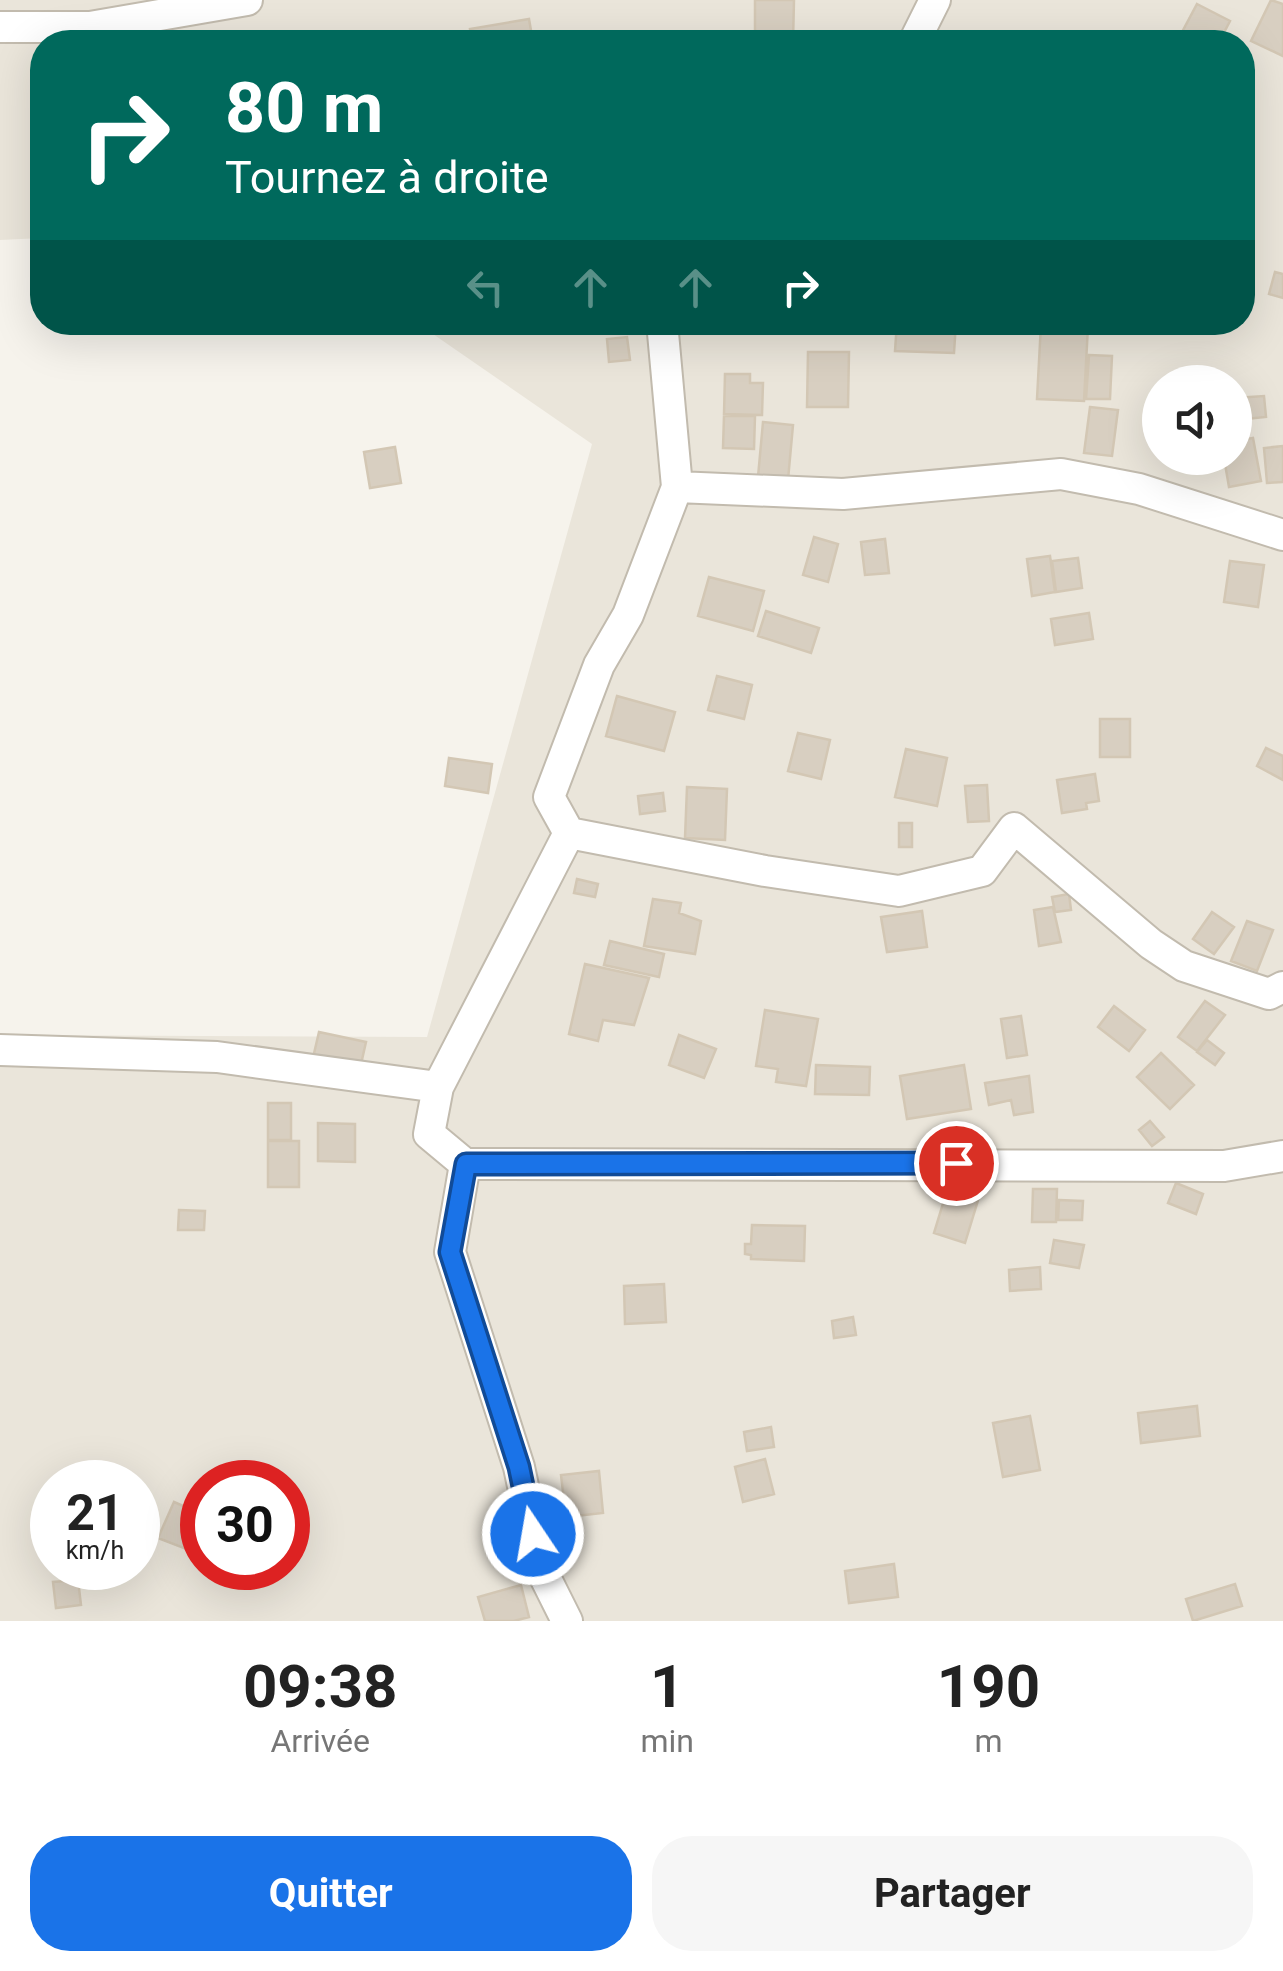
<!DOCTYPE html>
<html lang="fr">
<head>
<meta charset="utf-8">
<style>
  :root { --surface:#fff; --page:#f6f6f6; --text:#222; --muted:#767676; --accent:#1a73e8 }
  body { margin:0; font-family:Roboto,sans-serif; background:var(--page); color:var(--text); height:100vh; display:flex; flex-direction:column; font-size:38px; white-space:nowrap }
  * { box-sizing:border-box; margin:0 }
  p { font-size:32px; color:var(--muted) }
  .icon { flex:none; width:55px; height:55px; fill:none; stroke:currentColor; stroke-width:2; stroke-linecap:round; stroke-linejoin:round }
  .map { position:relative; height:1621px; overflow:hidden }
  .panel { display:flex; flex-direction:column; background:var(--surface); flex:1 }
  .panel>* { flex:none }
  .guide { position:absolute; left:30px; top:30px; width:1225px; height:305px; border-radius:40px; box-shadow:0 10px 40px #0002; background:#00695c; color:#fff; overflow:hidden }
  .buttons { position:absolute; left:1142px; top:365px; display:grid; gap:20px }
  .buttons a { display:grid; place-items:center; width:110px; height:110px; border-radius:50%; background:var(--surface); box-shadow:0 10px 40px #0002; font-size:50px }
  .speed { position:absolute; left:30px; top:1460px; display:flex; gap:20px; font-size:50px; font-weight:700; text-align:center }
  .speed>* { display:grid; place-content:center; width:130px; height:130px; border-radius:50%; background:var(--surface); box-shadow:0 10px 40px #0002; line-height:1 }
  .speed small { font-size:25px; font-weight:400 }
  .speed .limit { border:15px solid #d22; background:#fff; color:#111 }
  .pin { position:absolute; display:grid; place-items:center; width:85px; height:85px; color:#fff; margin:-42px; border:5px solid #fff; border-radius:50%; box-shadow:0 2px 10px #0007 }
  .me { position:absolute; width:110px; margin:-55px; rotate:348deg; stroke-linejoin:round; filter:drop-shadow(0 0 8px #0008) }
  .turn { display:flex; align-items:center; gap:35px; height:210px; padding:0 30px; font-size:45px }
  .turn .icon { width:130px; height:130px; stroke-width:2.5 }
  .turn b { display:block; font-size:70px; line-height:85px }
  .lanes { display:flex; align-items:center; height:95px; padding:0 30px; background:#0003; justify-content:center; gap:50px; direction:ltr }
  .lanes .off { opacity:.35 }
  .eta { display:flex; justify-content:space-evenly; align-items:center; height:170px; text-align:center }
  .eta b { font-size:60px; font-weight:700; line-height:70px }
  .cta { display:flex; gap:20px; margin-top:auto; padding:20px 30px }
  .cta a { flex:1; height:115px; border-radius:40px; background:var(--accent); color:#fff; font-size:40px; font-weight:700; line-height:115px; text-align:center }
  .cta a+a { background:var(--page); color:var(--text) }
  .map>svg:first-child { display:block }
  .residential { fill:#eae5da; fill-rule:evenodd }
  .building { fill:#d8cfc1; stroke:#d3c7b4; stroke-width:2.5 }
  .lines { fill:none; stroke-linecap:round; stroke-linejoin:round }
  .minor-casing { stroke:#c2bbae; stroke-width:34 }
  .minor { stroke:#fff; stroke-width:30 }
  .route-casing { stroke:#114b97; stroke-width:25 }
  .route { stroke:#1a73e8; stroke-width:18 }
</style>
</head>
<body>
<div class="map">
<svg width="1283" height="1621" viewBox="0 0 1283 1621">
  <rect width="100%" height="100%" fill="#f6f3ec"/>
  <path class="residential" d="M 0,0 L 1283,0 L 1283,1621 L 0,1621 L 0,1035 L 427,1037 L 592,444 L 417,323 L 1242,322 L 1242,42 L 42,42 L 42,238 L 0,240 ZM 1160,382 L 1235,382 L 1235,458 L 1160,458 ZM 52,1482 L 138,1482 L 138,1568 L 52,1568 ZM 202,1482 L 288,1482 L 288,1568 L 202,1568 Z"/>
  <path class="building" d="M 755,0 L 794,0 L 793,42 L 755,42 Z
    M 1271,0 L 1283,4 L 1283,56 L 1251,41 Z
    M 1197,4 L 1230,21 L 1219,42 L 1193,42 L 1180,36 Z
    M 529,19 L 533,42 L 472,42 L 470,29 Z
    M 1275,272 L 1283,274 L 1283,298 L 1269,294 Z
    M 897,322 L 956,322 L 954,353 L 895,351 Z
    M 1041,324 L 1088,326 L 1084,401 L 1037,399 Z
    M 627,337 L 630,360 L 609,362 L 607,339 Z
    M 808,352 L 849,352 L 848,407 L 807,407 Z
    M 1089,355 L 1112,356 L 1110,399 L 1086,399 Z
    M 725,374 L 750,374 L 750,383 L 763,383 L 762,415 L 724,414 Z
    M 1264,396 L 1266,417 L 1235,420 L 1235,398 Z
    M 1090,407 L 1118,410 L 1112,456 L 1084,453 Z
    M 724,416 L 755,416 L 754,449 L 723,448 Z
    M 763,422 L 793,425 L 788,480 L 758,477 Z
    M 1253,438 L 1261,481 L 1229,487 L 1224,458 L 1235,458 L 1235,441 Z
    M 1283,446 L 1283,482 L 1267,483 L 1264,448 Z
    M 395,447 L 401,483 L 370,488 L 364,452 Z
    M 814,537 L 838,544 L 828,582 L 803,575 Z
    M 885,539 L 889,573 L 865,575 L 861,542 Z
    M 1050,556 L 1055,592 L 1032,596 L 1027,559 Z
    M 1078,558 L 1082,588 L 1056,592 L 1052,561 Z
    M 1230,561 L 1264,565 L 1258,607 L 1224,602 Z
    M 709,577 L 764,591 L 753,631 L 698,616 Z
    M 766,611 L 819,628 L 811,653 L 758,636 Z
    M 1089,613 L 1093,639 L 1055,645 L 1051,619 Z
    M 717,676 L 752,685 L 744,719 L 708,710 Z
    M 617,696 L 675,712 L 664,751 L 606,736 Z
    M 1100,719 L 1130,719 L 1130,757 L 1100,757 Z
    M 798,733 L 830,740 L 821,779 L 788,771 Z
    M 1266,748 L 1283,756 L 1283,780 L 1257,766 Z
    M 906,749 L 947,758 L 937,806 L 895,797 Z
    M 449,758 L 492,764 L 488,793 L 445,786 Z
    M 1095,774 L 1099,801 L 1086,803 L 1087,809 L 1062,813 L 1057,780 Z
    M 987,785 L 989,821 L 968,822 L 965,786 Z
    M 687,787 L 727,789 L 725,840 L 685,838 Z
    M 663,793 L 665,811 L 640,814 L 638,796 Z
    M 899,823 L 912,823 L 912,847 L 899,847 Z
    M 577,879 L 598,884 L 595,897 L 574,893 Z
    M 1069,894 L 1071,910 L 1055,912 L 1052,897 Z
    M 653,899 L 681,903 L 679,913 L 701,921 L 695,954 L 644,946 Z
    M 1053,907 L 1061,942 L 1039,946 L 1034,910 Z
    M 922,911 L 927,947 L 887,952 L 881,917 Z
    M 1212,912 L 1234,927 L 1214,954 L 1193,939 Z
    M 1247,921 L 1273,930 L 1257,971 L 1231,961 Z
    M 610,941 L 664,954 L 659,977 L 604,965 Z
    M 585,964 L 649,978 L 634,1025 L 603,1020 L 598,1041 L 569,1034 Z
    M 1205,1001 L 1225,1015 L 1197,1051 L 1178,1037 Z
    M 1114,1006 L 1145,1030 L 1129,1051 L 1098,1027 Z
    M 765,1010 L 818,1019 L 806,1086 L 776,1082 L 778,1069 L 756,1066 Z
    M 1021,1016 L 1027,1055 L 1007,1058 L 1001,1019 Z
    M 319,1032 L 366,1042 L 359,1073 L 312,1062 Z
    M 679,1035 L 716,1049 L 704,1078 L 669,1065 Z
    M 1207,1040 L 1224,1053 L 1215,1065 L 1197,1052 Z
    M 1161,1053 L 1194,1085 L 1170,1109 L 1137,1077 Z
    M 816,1065 L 870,1067 L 869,1095 L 815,1094 Z
    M 964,1065 L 971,1109 L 907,1119 L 900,1076 Z
    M 1029,1076 L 1033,1112 L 1014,1115 L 1011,1100 L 989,1105 L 985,1083 Z
    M 268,1103 L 291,1103 L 291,1140 L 268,1140 Z
    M 1150,1121 L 1164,1137 L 1152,1146 L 1139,1130 Z
    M 318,1123 L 355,1124 L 355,1162 L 318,1161 Z
    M 268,1141 L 299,1141 L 299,1187 L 268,1187 Z
    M 952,1174 L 983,1184 L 965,1243 L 934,1233 Z
    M 1176,1183 L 1203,1194 L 1196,1214 L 1168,1203 Z
    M 1033,1189 L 1057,1189 L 1056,1222 L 1032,1222 Z
    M 1059,1200 L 1083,1201 L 1082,1220 L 1058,1220 Z
    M 179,1210 L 205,1211 L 204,1230 L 178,1230 Z
    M 752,1225 L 805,1226 L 804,1261 L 751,1259 L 751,1255 L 745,1254 L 745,1244 L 751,1244 Z
    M 1054,1240 L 1084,1245 L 1079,1268 L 1050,1263 Z
    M 1040,1267 L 1041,1289 L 1010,1291 L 1009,1270 Z
    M 664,1284 L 666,1322 L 625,1324 L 624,1286 Z
    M 853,1317 L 856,1335 L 834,1338 L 832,1321 Z
    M 1197,1406 L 1200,1436 L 1141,1443 L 1138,1413 Z
    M 1030,1416 L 1040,1470 L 1003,1477 L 993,1423 Z
    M 771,1427 L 774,1447 L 747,1451 L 744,1432 Z
    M 765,1459 L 774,1494 L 743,1502 L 735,1467 Z
    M 599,1471 L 603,1513 L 566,1517 L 561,1475 Z
    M 174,1502 L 202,1514 L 202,1555 L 158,1538 Z
    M 894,1564 L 898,1597 L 849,1603 L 845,1571 Z
    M 78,1580 L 81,1605 L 56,1608 L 53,1582 Z
    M 1235,1584 L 1242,1606 L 1193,1621 L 1186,1599 Z
    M 521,1585 L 529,1617 L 514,1621 L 485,1621 L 478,1597 Z"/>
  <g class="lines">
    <defs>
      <path id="minor" d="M 0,27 L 90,27 L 247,0
        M 914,42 L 935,0
        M 677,487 L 843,494 L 1061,474 L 1139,489 L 1283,535
        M 569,833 L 765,871 L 899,891 L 982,871 L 1014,828 L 1151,944 L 1184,966 L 1269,994 L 1283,987
        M 0,1050 L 217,1057 L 438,1087
        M 465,1164 L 1224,1166 L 1283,1156
        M 567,1621 L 540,1567 L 519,1467 L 450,1252 L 465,1164 L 429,1134 L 438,1087 L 569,833 L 549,797 L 599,665 L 628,615 L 677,487 L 662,322"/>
    </defs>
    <use href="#minor" class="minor-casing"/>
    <use href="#minor" class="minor"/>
  </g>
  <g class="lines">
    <defs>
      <path id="route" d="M 533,1534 L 519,1467 L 450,1252 L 466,1164 L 956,1163"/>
    </defs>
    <use href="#route" class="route-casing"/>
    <use href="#route" class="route"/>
  </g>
</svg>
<div class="buttons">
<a><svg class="icon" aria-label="sound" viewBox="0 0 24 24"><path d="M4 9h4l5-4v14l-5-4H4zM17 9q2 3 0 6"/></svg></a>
</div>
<div class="speed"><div>21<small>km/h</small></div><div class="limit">30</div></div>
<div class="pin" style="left:956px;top:1163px;background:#d93025"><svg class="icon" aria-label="arrive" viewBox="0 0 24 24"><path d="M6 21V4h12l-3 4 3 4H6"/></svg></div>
<svg class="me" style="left:533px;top:1534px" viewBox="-20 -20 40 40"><circle r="17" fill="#1a73e8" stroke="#fff" stroke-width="3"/><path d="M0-11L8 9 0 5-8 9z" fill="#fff"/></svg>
<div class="guide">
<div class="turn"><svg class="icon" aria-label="right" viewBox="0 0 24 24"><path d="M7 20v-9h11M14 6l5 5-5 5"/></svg><div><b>80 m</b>Tournez à droite</div></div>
<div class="lanes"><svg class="icon off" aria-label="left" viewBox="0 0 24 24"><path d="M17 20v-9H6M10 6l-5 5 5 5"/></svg><svg class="icon off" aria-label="ahead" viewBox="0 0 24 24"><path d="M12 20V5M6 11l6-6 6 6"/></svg><svg class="icon off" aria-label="ahead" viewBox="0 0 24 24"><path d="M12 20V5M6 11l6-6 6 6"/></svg><svg class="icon" aria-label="right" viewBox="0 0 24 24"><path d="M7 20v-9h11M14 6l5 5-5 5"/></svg></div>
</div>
</div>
<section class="panel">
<div class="eta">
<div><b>09:38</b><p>Arrivée</p></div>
<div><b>1</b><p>min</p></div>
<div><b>190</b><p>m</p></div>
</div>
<div class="cta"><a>Quitter</a><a>Partager</a></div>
</section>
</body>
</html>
